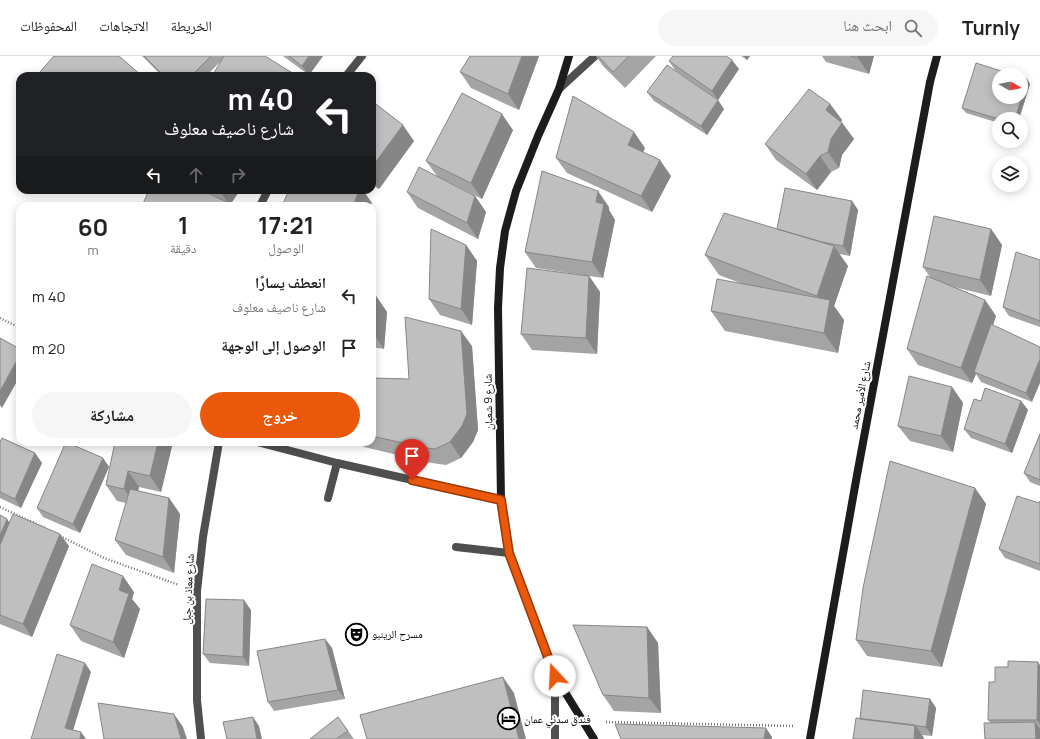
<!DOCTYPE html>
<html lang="ar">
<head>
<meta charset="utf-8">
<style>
  :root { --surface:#fff; --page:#f6f6f6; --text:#222; --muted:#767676; --line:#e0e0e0; --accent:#ea580c }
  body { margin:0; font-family:Manrope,"Noto Naskh Arabic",sans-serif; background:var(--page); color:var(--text); direction:rtl; height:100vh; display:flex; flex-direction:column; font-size:15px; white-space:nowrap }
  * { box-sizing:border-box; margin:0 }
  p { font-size:13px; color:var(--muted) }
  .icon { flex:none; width:22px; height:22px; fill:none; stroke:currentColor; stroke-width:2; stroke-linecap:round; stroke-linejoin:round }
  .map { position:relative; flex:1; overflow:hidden; direction:ltr }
  .panel { position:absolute; left:16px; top:146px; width:360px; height:244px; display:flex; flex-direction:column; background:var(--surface); border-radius:12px; box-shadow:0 2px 10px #0003; direction:rtl }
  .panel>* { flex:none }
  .top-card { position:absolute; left:16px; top:16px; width:360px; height:122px; border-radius:12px; box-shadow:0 2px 10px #0003; direction:rtl; background:#202124; color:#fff; overflow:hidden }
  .needle { width:26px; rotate:99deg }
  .tools { position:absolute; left:992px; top:12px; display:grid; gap:8px }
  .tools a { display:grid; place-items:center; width:36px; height:36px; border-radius:50%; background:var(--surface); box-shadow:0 2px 10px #0003; font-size:20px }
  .pin { position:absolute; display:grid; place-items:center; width:34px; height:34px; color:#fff; margin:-41px -17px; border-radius:50% 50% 50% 0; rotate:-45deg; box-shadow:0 0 4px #0007 }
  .pin .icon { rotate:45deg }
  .me { position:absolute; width:44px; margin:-22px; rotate:340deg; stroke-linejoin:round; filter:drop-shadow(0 0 3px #0008) }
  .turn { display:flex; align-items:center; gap:14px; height:84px; padding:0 16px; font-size:18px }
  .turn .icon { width:52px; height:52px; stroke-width:2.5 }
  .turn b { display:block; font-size:28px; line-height:34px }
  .lanes { display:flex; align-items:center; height:38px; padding:0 16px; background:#0003; justify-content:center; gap:20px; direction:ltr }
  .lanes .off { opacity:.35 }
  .eta { display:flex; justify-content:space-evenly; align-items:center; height:68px; text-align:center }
  .eta b { font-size:24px; font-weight:700; line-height:28px }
  .action { display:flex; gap:8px; margin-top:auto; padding:8px 16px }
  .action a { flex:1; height:46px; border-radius:24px; background:var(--accent); color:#fff; font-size:16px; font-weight:700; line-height:46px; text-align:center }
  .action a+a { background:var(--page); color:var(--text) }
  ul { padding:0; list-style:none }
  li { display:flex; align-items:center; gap:12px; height:52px; padding:0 16px }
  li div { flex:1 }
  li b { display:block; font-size:15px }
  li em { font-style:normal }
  header { display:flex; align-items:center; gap:24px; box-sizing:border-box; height:56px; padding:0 20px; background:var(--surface); border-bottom:1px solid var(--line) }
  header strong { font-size:19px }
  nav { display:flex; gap:22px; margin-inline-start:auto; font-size:14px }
  .search { width:280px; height:36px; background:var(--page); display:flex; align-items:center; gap:10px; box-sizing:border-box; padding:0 14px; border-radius:22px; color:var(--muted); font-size:15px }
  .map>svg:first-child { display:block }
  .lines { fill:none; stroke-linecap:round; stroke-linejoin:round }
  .path { stroke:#717171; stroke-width:2.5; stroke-dasharray:1 2; stroke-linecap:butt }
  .lane { stroke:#4f4f4f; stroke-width:8 }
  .street { stroke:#4f4f4f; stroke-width:8 }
  .secondary { stroke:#1c1c1c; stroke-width:8 }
  .wall { fill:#a4a4a4 }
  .shaded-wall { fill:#868686 }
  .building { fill:#bfbfbf; stroke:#868686 }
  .route-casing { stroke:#983908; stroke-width:10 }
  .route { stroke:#ea580c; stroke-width:7 }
  .labels { text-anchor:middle; stroke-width:4; stroke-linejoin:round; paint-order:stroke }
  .street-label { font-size:11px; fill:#000; stroke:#fff }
  .poi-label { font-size:11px; fill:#000; stroke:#fff; text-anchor:start }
</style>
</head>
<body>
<header>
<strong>Turnly</strong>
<div class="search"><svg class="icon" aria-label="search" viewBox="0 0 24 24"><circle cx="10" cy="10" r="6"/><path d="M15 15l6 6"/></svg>ابحث هنا</div>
<nav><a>الخريطة</a><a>الاتجاهات</a><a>المحفوظات</a></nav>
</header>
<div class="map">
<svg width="1040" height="683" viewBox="0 0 1040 683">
  <rect width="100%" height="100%" fill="#fff"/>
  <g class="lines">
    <path class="path" d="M 0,262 L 20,272
      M 0,451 L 45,472
      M 60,480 L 104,502 L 179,529
      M 606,666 L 793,670"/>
    <path class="lane" d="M 328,442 L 337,407
      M 456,491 L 509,497"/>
    <path class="street" d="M 346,20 L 362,0
      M 559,33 L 595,0
      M 260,150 L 268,134
      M 257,386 L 337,407 L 501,444
      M 555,620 L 555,683
      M 201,683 L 197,644 L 197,535 L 203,481 L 219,386"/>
    <path class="secondary" d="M 569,0 L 559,33 L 538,80 L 516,135 L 505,175 L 500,212 L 498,252 L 501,444 L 509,497 L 555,620 L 594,683
      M 810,683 L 857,419 L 930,26 L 937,0"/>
  </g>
  <path class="wall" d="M 142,0 L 265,0 L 219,7 L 206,20 L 162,20 Z
    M 283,0 L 323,0 L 309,19 Z
    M 539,0 L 519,54 L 471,32 L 460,16 Z
    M 596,0 L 656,0 L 625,32 L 603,10 Z
    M 741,0 L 750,0 L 747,4 Z
    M 822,0 L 874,0 L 869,18 L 826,6 Z
    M 669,5 L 739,13 L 718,44 L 675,14 Z
    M 1027,23 L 1030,28 L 1019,63 L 999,63 L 999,67 L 966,57 L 962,52 Z
    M 647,36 L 724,53 L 707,79 L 654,45 Z
    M 372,45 L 414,85 L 379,133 L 372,129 Z
    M 830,48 L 842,64 L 841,65 L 854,83 L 842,99 L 839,112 L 831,116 L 817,134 L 776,104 L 765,88 Z
    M 513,74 L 482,143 L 437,120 L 475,140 L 486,156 L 478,183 L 418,152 L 407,136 L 437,120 L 426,105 Z
    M 645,92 L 643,96 L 671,120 L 652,156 L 567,117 L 556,102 Z
    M 205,134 L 240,134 L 230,149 L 229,149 L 230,150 L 142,150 L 216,141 Z
    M 852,145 L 858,154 L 850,200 L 839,198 L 848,210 L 834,250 L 844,264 L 838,297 L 725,275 L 711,255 L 743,228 L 719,219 L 705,199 L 777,173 Z
    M 609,151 L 609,154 L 615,164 L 603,222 L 536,212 L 525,196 Z
    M 991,173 L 1002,189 L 991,240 L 954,231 L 985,244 L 996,260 L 993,269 L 1032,346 L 981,326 L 976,318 L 972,327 L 918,309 L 907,293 L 930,221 L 923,211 Z
    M 466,189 L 477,205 L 472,269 L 440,259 L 429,243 Z
    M 1040,204 L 1040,271 L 1009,260 L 1003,251 Z
    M 589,220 L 600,236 L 597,298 L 532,294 L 521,278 Z
    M 372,239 L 376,240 L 387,256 L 384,293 L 372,291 Z
    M 472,290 L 478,374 L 473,386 L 461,402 L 446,409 L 432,407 L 364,391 L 360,386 L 372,386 L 372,322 L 409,323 Z
    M 952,331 L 963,347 L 953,396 L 910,385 L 898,370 Z
    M 981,345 L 1021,345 L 1028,354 L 1012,397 L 971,382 L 964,373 Z
    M 1040,378 L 1040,430 L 1030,426 L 1024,417 Z
    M 0,386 L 35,397 L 42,407 L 21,452 L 0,442 Z
    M 173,386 L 161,436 L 139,431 L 138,435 L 169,442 L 180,458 L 174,517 L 126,499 L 115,484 L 126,447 L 117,445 L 106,429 Z
    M 349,386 L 358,386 L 357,388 Z
    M 103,402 L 109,411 L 80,477 L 43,461 L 37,452 Z
    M 975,432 L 986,448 L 942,611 L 867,600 L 856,584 Z
    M 1040,445 L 1040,515 L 1005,502 L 999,493 L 1039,447 Z
    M 0,459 L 7,463 L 9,466 L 69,490 L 32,581 L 0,568 Z
    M 134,536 L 132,543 L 140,553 L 124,602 L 81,585 L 70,569 Z
    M 251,554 L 249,610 L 210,607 L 203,598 Z
    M 647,571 L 658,587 L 661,657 L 614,655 L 603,639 Z
    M 325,583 L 332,592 L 345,643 L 274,655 L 268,646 Z
    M 1040,609 L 1040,683 L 991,667 L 988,664 L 995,626 L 1008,611 Z
    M 930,643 L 936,652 L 932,680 L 922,679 L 924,682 L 860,663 Z
    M 338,661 L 354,683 L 310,683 Z"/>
  <path class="shaded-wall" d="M 309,0 L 323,0 L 309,19 L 302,10 Z
    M 522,0 L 539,0 L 519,54 L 508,38 Z
    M 744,0 L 750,0 L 747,4 Z
    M 858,0 L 874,0 L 869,18 L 858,2 Z
    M 732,4 L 739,13 L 718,44 L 712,35 Z
    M 1027,23 L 1030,28 L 1019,63 L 1015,63 Z
    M 718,44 L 724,53 L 707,79 L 701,70 Z
    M 830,48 L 842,64 L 838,70 L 826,54 Z
    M 502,58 L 513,74 L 482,143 L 471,127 Z
    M 842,67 L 854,83 L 842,99 L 839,112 L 828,96 L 831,83 Z
    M 403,69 L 414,85 L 379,133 L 372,124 L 372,111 Z
    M 634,76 L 645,92 L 639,104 L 628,89 Z
    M 820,100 L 831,116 L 817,134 L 806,118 Z
    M 660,104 L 671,120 L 652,156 L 641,140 Z
    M 223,134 L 240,134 L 230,149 L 221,137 Z
    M 359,134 L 363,134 L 372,147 L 370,150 L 353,150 Z
    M 598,135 L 609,151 L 609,154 L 615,164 L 603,222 L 592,206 L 596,146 Z
    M 475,140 L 486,156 L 478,183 L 467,167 Z
    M 852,145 L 858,154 L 850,200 L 843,190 Z
    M 227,146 L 230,150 L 226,150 Z
    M 991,173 L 1002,189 L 991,240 L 980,224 Z
    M 466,189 L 477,205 L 472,269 L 461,253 Z
    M 834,190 L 848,210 L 834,250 L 844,264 L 838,297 L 824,277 L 828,256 L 817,240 Z
    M 589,220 L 600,236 L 597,298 L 586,282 Z
    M 376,240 L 387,256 L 384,293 L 373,277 Z
    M 985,244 L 996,260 L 976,317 L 974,316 L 976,318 L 972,327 L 961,312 Z
    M 461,275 L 472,290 L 478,374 L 473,386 L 461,402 L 450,386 Z
    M 20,299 L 20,320 L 2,352 L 0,349 L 0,335 Z
    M 1040,303 L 1040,327 L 1032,346 L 1026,337 Z
    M 952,331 L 963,347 L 953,396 L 941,380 Z
    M 1021,345 L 1028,354 L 1012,397 L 1005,388 Z
    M 158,386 L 173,386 L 161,436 L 150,420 Z
    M 35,397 L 42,407 L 21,452 L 15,443 Z
    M 103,402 L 109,411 L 80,477 L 73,468 Z
    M 128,415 L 139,431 L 135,449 L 124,433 Z
    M 975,432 L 986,448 L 942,611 L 931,595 Z
    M 169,442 L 180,458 L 174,517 L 163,501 Z
    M 7,463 L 13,472 L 0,505 L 0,480 Z
    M 60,478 L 69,490 L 32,581 L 23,568 Z
    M 123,520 L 134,536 L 132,543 L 140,553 L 124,602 L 113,586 L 119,534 Z
    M 244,544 L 251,554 L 249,610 L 243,601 Z
    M 647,571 L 658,587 L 661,657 L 649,642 Z
    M 325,583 L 332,592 L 345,643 L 338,634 Z
    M 1038,606 L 1040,609 L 1040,668 L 1037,664 Z
    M 85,607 L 91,616 L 71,681 L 65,672 Z
    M 503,621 L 514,637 L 526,683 L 519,683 Z
    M 930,643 L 936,652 L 932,680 L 926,671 Z
    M 174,658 L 183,671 L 187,683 L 181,683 Z
    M 253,661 L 259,670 L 262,683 L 257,683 Z
    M 1035,666 L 1040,673 L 1040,683 L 1036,683 Z
    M 915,669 L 924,682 L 924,683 L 914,683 Z
    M 766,672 L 772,681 L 772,683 L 764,683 Z
    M 81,676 L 86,683 L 80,683 Z"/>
  <path class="building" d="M 54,0 L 119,0 L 142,20 L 42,20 L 39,17 Z
    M 144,0 L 211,0 L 191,20 L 164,20 Z
    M 224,0 L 265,0 L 294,18 L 292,20 L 212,20 Z
    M 289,0 L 309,0 L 302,10 Z
    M 470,0 L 522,0 L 508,38 L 460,16 Z
    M 598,0 L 629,0 L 613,16 Z
    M 673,0 L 726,0 L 732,4 L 712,35 L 669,5 Z
    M 851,0 L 858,0 L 858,2 Z
    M 976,7 L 1014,19 L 999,19 L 999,41 L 1021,41 L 1021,21 L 1027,23 L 1015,63 L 999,63 L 962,52 Z
    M 667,9 L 718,44 L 701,70 L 647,36 Z
    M 809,33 L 830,48 L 826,54 L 842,67 L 831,83 L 828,96 L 820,100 L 806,118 L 765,88 Z
    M 462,37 L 502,58 L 471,127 L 426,105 Z
    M 573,40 L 634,76 L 628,89 L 660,104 L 641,140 L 556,102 Z
    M 372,45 L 403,69 L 372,111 Z
    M 419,111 L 475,140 L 467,167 L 407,136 Z
    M 542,115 L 598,135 L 596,146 L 604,148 L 592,206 L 525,196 Z
    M 785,132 L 852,145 L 843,190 L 822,186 L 777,173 Z
    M 149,134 L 201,134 L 227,146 L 226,150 L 142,150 Z
    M 217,134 L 223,134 L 221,137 Z
    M 289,134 L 359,134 L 353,150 L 282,150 Z
    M 724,157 L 834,190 L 817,240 L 775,225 L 705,199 Z
    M 934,160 L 991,173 L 980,224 L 923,211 Z
    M 431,173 L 466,189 L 461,253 L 429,243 Z
    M 1016,196 L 1040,204 L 1040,265 L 1003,251 Z
    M 527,212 L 589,220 L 586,282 L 521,278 Z
    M 927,220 L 985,244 L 961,312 L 907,293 Z
    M 717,223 L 830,244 L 824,277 L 711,255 Z
    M 372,239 L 376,240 L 373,277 L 372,277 Z
    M 405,261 L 461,275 L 467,358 L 462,370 L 450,386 L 435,393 L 421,391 L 372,380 L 372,322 L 409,323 Z
    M 991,268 L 1040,291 L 1040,303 L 1026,337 L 974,316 Z
    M 0,282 L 20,293 L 20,299 L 0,335 Z
    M 909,320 L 952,331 L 941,380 L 898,370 Z
    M 20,328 L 20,336 L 17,334 Z
    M 985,332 L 1021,345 L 1005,388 L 964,373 L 974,343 L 981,345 Z
    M 1040,378 L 1040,424 L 1024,417 Z
    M 2,382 L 35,397 L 15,443 L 0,436 L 0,386 Z
    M 66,386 L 103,402 L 73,468 L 37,452 Z
    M 115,386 L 158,386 L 150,420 L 128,415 L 124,433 L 106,429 Z
    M 890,405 L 975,432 L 931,595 L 856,584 L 863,532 Z
    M 130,433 L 169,442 L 163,501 L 115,484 Z
    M 1017,440 L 1039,447 L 1040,445 L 1040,508 L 999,493 Z
    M 13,458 L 60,478 L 23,568 L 0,559 L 0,489 Z
    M 0,459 L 7,463 L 0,480 Z
    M 92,508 L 123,520 L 119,534 L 129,538 L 113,586 L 70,569 Z
    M 206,543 L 244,544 L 243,601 L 203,598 Z
    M 573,569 L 647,571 L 649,642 L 603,639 Z
    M 325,583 L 338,634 L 268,646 L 257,595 Z
    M 57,598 L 85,607 L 65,672 L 81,676 L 80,683 L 31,683 Z
    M 1008,605 L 1038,606 L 1037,664 L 988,664 L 989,626 L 995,626 L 995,611 L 1008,611 Z
    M 503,621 L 519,683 L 367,683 L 360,659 Z
    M 863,634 L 930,643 L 926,671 L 860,663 Z
    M 98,647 L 174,658 L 181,683 L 104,683 Z
    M 253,661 L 257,683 L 227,683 L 223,666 Z
    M 338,661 L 348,675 L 336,683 L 310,683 Z
    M 856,662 L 915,669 L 914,683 L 853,683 Z
    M 1035,666 L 1036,683 L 985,683 L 984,667 Z
    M 615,668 L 766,672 L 764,683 L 621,683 Z"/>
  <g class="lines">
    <defs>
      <path id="route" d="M 412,424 L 501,444 L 509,497 L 555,620"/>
    </defs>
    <use href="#route" class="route-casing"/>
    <use href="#route" class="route"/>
  </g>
  <defs>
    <symbol id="theatre-ring" viewBox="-11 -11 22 22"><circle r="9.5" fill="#fff" stroke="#000" stroke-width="1.5"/><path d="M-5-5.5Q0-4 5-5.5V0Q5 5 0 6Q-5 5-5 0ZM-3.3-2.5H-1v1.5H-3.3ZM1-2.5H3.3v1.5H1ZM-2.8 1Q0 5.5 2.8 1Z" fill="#000"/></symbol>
    <symbol id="hotel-ring" viewBox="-11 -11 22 22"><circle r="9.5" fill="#fff" stroke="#000" stroke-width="1.5"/><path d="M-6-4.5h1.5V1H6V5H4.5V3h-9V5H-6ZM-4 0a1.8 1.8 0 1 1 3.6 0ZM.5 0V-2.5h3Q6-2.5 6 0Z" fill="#000"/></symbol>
  </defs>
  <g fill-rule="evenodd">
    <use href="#theatre-ring" x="344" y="566" width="25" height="25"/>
    <use href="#hotel-ring" x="496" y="650" width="25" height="25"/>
  </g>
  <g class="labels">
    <g class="street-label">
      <text transform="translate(860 339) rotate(-79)" y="4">شارع الأمير محمد</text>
      <text transform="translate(488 346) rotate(-91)" y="4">شارع 9 شعبان</text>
      <text transform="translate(188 533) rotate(-87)" y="4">شارع معاذ بن جبل</text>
    </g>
    <g class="poi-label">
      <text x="372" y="582">مسرح الرينبو</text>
      <text x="524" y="667">فندق سدني عمان</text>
    </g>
  </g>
</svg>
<div class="tools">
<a><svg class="needle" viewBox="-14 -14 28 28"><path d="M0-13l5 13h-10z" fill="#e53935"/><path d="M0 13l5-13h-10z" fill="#767676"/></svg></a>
<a><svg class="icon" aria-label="search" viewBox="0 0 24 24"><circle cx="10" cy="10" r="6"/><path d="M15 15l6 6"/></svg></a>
<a><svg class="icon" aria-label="layers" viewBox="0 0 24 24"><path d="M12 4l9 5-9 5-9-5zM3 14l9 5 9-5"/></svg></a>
</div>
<div class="pin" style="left:412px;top:424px;background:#d93025"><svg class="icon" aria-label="arrive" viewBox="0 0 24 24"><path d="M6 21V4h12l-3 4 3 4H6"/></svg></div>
<svg class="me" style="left:555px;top:620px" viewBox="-20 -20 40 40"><circle r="19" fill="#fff"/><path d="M0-13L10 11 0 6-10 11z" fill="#ea580c"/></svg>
<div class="top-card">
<div class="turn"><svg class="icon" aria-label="left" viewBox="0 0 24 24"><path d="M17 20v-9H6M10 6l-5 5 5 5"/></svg><div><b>40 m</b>شارع ناصيف معلوف</div></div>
<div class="lanes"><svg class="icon" aria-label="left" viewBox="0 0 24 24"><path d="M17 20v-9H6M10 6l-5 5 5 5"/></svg><svg class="icon off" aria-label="ahead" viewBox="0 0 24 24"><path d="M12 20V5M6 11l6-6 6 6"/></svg><svg class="icon off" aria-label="right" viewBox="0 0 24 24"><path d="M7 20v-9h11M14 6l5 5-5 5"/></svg></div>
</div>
<section class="panel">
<div class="eta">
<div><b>17:21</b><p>الوصول</p></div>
<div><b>1</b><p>دقيقة</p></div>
<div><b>60</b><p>m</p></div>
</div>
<ul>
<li><svg class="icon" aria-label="left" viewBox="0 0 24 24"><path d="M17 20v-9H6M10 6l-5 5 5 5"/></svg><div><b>انعطف يسارًا</b><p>شارع ناصيف معلوف</p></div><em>40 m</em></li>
<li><svg class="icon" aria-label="arrive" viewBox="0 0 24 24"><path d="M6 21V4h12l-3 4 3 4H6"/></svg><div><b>الوصول إلى الوجهة</b></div><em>20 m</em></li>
</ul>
<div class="action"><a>خروج</a><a>مشاركة</a></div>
</section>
</div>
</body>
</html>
